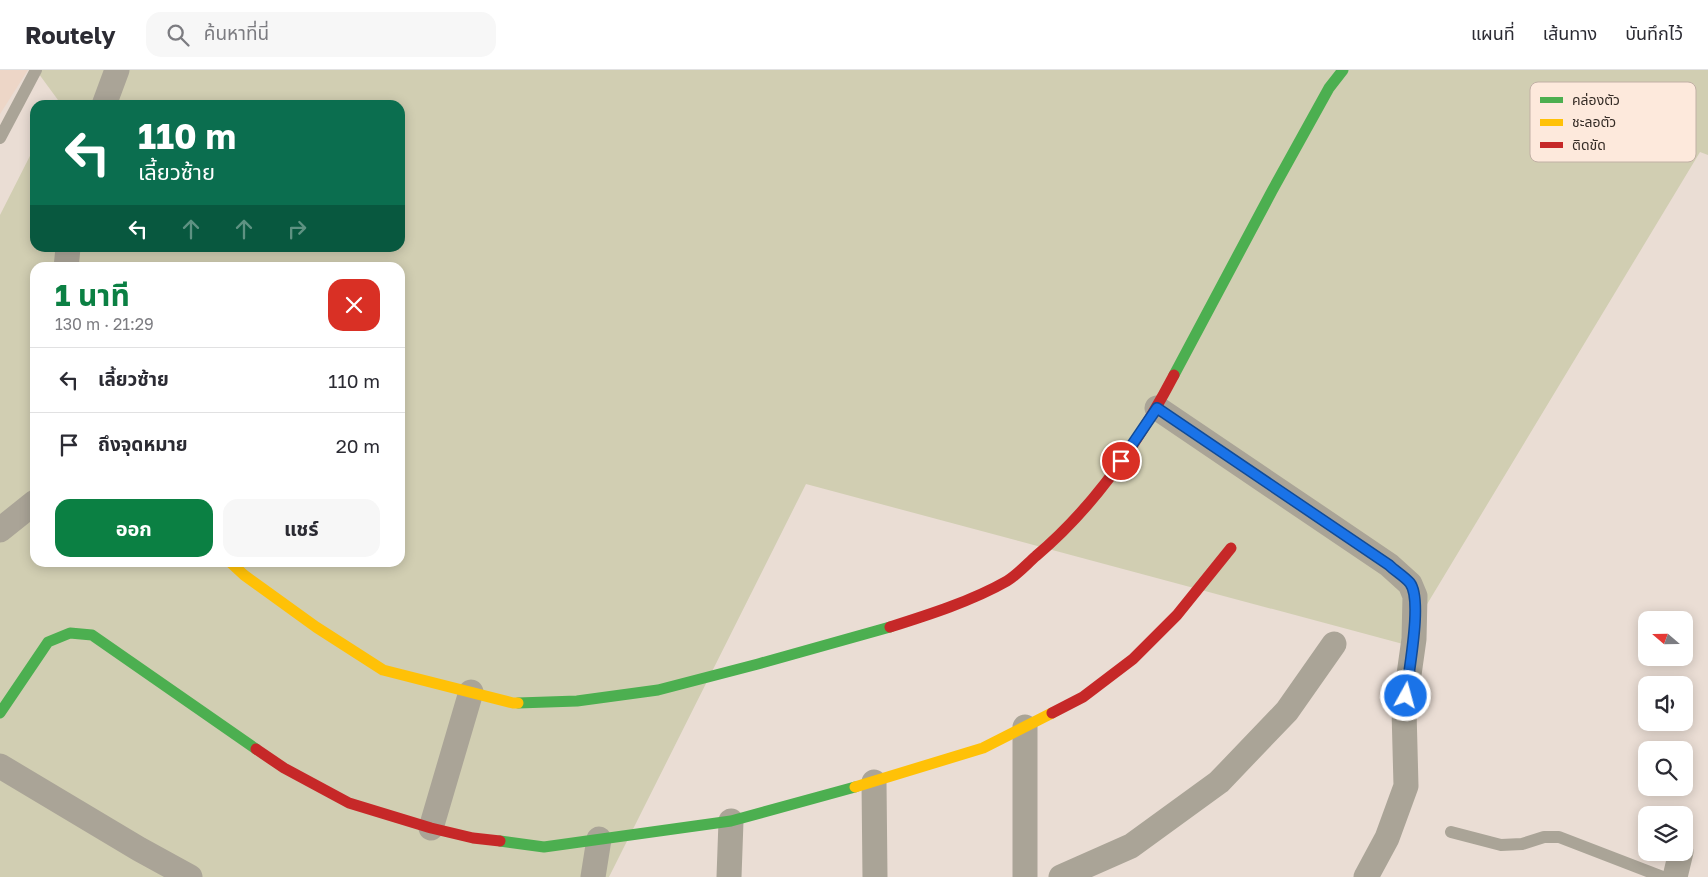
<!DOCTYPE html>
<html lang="th">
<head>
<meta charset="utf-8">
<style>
  :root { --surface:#fff; --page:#f7f7f7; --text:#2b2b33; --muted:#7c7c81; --line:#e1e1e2; --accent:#0b8043 }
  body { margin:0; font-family:"Golos Text","Noto Sans Thai",sans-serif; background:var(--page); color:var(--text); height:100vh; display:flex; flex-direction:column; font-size:19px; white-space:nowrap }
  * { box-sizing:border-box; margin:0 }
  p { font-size:16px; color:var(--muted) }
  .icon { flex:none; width:28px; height:28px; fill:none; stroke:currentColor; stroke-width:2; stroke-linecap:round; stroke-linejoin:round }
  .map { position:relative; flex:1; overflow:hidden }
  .drawer { position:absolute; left:30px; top:192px; width:375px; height:305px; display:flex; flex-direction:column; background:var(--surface); border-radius:15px; box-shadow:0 2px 12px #0003 }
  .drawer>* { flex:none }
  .banner { position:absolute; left:30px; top:30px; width:375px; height:152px; border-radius:15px; box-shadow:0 2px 12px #0003; background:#0b6e4f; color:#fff; overflow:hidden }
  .needle { width:32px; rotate:290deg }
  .controls { position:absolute; left:1638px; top:541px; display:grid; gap:10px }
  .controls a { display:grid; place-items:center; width:55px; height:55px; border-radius:10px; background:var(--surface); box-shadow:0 2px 12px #0003; font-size:25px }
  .pin { position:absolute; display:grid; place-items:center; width:42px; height:42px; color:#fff; margin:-21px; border:2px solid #fff; border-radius:50%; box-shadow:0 1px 5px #0007 }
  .me { position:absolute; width:55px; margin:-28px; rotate:7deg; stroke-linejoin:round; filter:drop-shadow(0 0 4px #0008) }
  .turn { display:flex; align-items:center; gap:18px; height:105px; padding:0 25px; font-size:22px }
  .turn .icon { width:65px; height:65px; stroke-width:2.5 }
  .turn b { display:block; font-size:35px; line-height:42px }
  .lanes { display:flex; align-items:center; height:48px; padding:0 25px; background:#0003; justify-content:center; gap:25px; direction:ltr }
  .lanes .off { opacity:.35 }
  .round { display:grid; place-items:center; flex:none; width:52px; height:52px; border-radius:15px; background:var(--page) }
  .headline { display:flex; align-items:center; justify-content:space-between; height:85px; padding:0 25px }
  h1 { font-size:30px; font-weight:700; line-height:38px; color:var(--accent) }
  .button { display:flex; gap:10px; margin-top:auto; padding:10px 25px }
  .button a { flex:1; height:58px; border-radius:15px; background:var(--accent); color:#fff; font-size:20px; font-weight:700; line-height:58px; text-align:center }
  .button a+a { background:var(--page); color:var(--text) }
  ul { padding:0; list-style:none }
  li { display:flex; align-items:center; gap:15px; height:65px; padding:0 25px; border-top:1px solid var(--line) }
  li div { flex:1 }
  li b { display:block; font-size:19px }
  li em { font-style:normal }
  header { display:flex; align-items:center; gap:30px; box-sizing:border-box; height:70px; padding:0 25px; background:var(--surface); border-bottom:1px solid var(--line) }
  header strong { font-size:24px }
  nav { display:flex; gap:28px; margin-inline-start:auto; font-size:18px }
  .search { width:350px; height:45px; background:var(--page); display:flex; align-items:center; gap:12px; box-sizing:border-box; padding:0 18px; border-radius:15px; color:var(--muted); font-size:19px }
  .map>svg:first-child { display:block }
  .built { fill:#edd6c7 }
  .green { fill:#d1ceb2; fill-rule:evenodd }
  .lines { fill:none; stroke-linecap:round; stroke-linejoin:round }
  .lane { stroke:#aaa497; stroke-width:12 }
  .street { stroke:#aaa497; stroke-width:25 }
  .fast { stroke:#4caf50; stroke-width:11 }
  .slow { stroke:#ffc107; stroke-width:11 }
  .jam { stroke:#c62828; stroke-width:11 }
  .route-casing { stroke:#114b97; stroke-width:12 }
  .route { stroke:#1a73e8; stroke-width:9 }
  .key { fill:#fde9dc; stroke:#c1b0a5; stroke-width:1 }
  .key-label { font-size:14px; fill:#352c26 }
</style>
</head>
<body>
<header>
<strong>Routely</strong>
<div class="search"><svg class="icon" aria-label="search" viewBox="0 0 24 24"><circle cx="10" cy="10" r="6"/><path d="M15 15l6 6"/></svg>ค้นหาที่นี่</div>
<nav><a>แผนที่</a><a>เส้นทาง</a><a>บันทึกไว้</a></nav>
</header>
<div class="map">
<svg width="1708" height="807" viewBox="0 0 1708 807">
  <rect width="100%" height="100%" fill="#eaddd4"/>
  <path class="built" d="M 0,0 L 28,0 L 0,44 Z"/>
  <path class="green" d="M 36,0 L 1708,0 L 1708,85 L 1700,82 L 1403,574 L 806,414 L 609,807 L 0,807 L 0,145 L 35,76 L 35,178 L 400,178 L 400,35 L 55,35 L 58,30 ZM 35,198 L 400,198 L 400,492 L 35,492 Z"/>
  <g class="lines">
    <path class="lane" d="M 0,68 L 36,0
      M 1451,762 L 1501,775 L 1522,774 L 1544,767 L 1559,767 L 1663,807"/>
    <path class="street" d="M 104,35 L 117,0
      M 66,198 L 68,178
      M 1157,338 L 1389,495 L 1410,514 L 1415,526 L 1414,569 L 1404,640 L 1406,716 L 1387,768 L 1366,807
      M 0,460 L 35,432
      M 0,696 L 139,779 L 190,807
      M 874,712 L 875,807
      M 431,758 L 471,622
      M 593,807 L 599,769
      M 729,807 L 731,751
      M 1025,807 L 1025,657
      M 1061,807 L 1131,776 L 1219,712 L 1287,641 L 1334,574
      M 1675,807 L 1681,782"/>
    <path class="fast" d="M 1174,305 L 1272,121 L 1329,18 L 1343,0
      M 518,633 L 577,631 L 658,620 L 758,594 L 890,557
      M 0,643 L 48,572 L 70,563 L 92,565 L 256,679
      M 500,771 L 544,777 L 731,751 L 855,717"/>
    <path class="slow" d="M 230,492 L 244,505 L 316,557 L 383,600 L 513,633 L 518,633
      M 855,717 L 983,678 L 1052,643"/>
    <path class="jam" d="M 890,557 C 928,545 972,531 1007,511 C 1017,505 1027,494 1036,486 C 1094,437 1139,372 1174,305
      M 1052,643 L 1083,627 L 1133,589 L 1177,545 L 1231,478
      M 256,679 L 284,698 L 349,733 L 431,758 L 473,768 L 500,771"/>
  </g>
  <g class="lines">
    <defs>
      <path id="route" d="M 1121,391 L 1157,338 L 1389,495 C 1395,501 1404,506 1410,513 C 1423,530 1408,603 1406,626"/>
    </defs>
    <use href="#route" class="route-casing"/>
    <use href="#route" class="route"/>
  </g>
  <rect x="1530" y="12" width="166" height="80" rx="8" class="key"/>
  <rect x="1540" y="27" width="23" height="6" fill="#4caf50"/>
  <rect x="1540" y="49" width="23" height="7" fill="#ffc107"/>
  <rect x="1540" y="72" width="23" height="6" fill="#c62828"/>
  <g class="key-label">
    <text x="1572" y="35">คล่องตัว</text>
    <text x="1572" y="57">ชะลอตัว</text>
    <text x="1572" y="80">ติดขัด</text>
  </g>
</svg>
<div class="controls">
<a><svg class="needle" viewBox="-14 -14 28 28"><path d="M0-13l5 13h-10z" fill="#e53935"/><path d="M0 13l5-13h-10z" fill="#7c7c81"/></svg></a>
<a><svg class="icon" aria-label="sound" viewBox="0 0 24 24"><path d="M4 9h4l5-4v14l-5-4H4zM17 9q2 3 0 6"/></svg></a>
<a><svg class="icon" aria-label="search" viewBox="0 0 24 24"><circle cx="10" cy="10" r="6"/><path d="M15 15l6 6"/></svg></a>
<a><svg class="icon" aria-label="layers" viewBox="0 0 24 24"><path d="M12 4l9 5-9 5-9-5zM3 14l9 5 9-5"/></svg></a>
</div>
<div class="pin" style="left:1121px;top:391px;background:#d93025"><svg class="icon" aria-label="arrive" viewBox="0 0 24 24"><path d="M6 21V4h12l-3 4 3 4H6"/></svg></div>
<svg class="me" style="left:1406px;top:626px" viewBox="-20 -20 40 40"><circle r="17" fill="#1a73e8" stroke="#fff" stroke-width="3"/><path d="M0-11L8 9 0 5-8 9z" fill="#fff"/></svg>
<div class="banner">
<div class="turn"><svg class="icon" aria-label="left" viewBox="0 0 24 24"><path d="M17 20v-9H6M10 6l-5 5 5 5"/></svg><div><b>110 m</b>เลี้ยวซ้าย</div></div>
<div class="lanes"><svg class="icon" aria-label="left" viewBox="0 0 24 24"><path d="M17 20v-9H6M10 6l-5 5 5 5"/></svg><svg class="icon off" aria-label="ahead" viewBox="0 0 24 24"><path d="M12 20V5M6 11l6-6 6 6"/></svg><svg class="icon off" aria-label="ahead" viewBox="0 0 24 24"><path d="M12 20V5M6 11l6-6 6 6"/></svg><svg class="icon off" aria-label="right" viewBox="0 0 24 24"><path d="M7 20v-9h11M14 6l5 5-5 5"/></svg></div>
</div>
<section class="drawer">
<div class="headline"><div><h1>1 นาที</h1><p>130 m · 21:29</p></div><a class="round" style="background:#d93025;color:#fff"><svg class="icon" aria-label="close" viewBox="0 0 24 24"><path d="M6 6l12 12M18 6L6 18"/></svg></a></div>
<ul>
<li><svg class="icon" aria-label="left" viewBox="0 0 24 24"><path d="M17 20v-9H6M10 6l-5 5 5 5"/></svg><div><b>เลี้ยวซ้าย</b></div><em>110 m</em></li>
<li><svg class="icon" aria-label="arrive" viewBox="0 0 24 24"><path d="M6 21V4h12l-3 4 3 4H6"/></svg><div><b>ถึงจุดหมาย</b></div><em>20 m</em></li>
</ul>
<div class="button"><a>ออก</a><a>แชร์</a></div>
</section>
</div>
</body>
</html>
